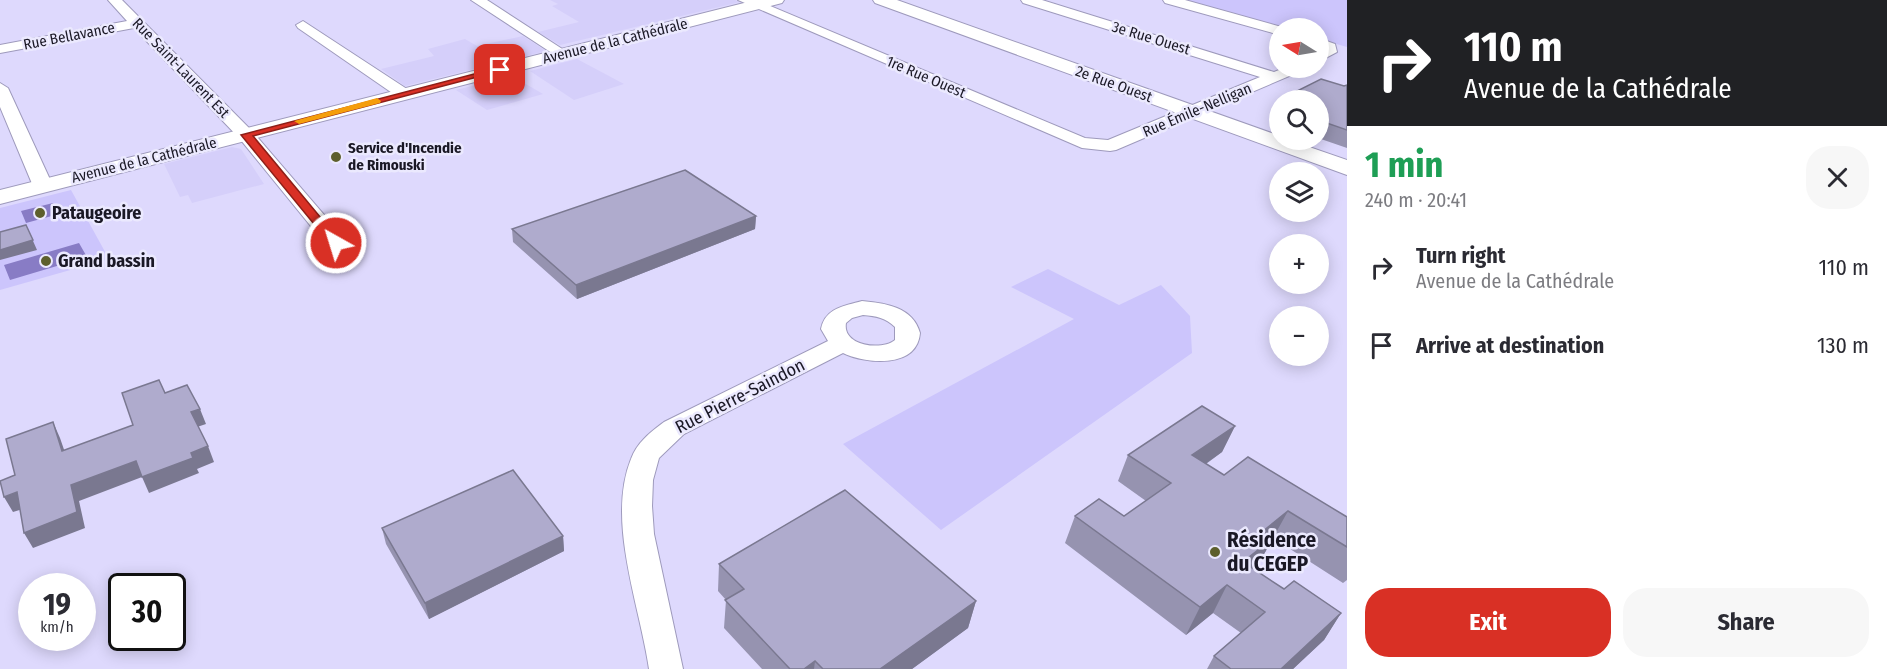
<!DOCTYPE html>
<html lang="en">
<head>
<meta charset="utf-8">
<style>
  :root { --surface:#fff; --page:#f7f7f7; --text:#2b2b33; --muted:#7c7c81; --accent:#d93025 }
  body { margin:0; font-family:"Fira Sans Condensed",sans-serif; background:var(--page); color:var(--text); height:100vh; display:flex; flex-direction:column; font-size:22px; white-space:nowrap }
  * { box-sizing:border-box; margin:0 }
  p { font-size:20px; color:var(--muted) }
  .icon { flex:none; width:33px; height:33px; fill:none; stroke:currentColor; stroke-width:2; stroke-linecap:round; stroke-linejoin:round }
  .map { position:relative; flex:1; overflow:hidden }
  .side { display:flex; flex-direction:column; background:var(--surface); width:540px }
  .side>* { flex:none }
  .top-card { background:#202124; color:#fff; overflow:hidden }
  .needle { width:39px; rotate:281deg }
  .buttons { position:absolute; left:1269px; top:18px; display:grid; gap:12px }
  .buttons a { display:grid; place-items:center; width:60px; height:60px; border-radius:50%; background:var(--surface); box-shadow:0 3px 15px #0003; font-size:30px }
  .speed { position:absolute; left:18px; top:573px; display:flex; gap:12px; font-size:30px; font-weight:700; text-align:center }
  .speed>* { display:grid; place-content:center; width:78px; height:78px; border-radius:50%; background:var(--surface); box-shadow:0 3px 15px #0003; line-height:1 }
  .speed small { font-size:15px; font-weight:400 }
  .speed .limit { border:3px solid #111; border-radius:9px; background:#fff; color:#111 }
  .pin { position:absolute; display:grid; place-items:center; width:51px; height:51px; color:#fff; margin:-26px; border-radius:12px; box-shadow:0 3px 9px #0006 }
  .me { position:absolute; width:66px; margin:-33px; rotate:321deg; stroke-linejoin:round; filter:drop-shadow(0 0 4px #0008) }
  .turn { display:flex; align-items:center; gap:21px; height:126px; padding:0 18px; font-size:27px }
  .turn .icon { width:78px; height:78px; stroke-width:2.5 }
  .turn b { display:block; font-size:42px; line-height:51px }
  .round { display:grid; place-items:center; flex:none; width:63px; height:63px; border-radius:24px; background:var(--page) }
  .summary { display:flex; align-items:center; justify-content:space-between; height:102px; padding:0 18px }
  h1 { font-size:36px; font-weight:700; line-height:45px; color:#1e9e55 }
  .button { display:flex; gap:12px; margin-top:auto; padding:12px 18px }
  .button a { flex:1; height:69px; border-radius:24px; background:var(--accent); color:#fff; font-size:24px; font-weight:700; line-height:69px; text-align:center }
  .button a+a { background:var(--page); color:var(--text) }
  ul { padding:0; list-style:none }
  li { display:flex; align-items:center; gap:18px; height:78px; padding:0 18px }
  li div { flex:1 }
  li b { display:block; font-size:22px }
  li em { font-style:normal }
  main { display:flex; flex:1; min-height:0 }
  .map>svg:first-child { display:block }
  .built { fill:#d5cffa }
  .green { fill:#ccc5fc }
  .water { fill:#887cc5 }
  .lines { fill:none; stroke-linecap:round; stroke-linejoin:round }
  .minor-casing { stroke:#9e9abc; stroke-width:2 }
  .tertiary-casing { stroke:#9e9abc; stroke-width:2 }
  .minor { fill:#fff; fill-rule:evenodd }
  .tertiary { fill:#fff; fill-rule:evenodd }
  .wall { fill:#9693b0 }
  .shaded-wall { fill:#7a7890 }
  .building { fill:#afabcd; stroke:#7a7890; stroke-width:1.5 }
  .route { fill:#d93025; stroke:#8d1f18; stroke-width:1.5 }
  .slow { fill:#f59e0b }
  .poi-dot { fill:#5d5f2c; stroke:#ebe9fe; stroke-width:2 }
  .labels { text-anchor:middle; stroke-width:5; stroke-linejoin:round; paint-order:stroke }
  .far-street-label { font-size:15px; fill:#1a1825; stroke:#ebe9fe }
  .far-poi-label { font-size:15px; font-weight:bold; fill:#1a1825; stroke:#ebe9fe; text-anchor:start }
  .poi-label { font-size:18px; font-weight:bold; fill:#1a1825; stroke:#ebe9fe; text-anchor:start }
  .street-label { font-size:18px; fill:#1a1825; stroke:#ebe9fe }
  .near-poi-label { font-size:21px; font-weight:bold; fill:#1a1825; stroke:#ebe9fe; text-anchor:start }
</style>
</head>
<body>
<main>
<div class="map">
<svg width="1347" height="669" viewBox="0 0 1347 669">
  <rect width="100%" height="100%" fill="#ded9fd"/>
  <path class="built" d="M 550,0 L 735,0 L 740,2 L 560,45 L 538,32 L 579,22 L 552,6 L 558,4 Z
    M 523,36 L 546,51 L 405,86 L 381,69 L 434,56 L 428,49 L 465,39 L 477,46 Z
    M 577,59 L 624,84 L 574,100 L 530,71 Z
    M 512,76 L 543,94 L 487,110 L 456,90 Z
    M 232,147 L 241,149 L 264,184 L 192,203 L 188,195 L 180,197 L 164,164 Z"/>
  <path class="green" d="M 1182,0 L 1347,0 L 1347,47 L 1319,39 L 1318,28 L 1282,28 Z
    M 71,190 L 109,259 L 0,290 L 0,208 Z
    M 1048,269 L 1119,305 L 1161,285 L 1190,316 L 1192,353 L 941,530 L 843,444 L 1074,319 L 1011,287 Z"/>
  <path class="water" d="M 53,203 L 59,214 L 26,223 L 21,211 Z
    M 79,243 L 87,257 L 10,280 L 4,265 Z"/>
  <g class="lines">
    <defs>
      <path id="minor" d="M 108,0 L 122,0 L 252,131 L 356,252 L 359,257 L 356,262 L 348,263 L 340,262 L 240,139 L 134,28 L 0,53 L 0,45 L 127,21 Z
        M 471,0 L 487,0 L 570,54 L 563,58 L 558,57 Z
        M 738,0 L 756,0 L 1085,138 L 1108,140 L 1260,77 L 1023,3 L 1021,0 L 1042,0 L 1274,72 L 1284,68 L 1304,68 L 1301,71 L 1116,150 L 1110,151 L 1082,148 Z
        M 1163,0 L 1185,0 L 1285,28 L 1280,28 L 1280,35 L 1165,3 Z
        M 303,21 L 410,91 L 412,94 L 410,97 L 398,97 L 298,28 L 296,25 Z
        M 1318,38 L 1335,44 L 1337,52 L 1318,62 L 1318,52 L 1323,49 L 1318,47 Z
        M 0,83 L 8,88 L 53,186 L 50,190 L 36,190 L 33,186 L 0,107 Z
        M 862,301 C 885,303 913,307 920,333 C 917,369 866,364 843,353 L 684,434 L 659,458 L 653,480 L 652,506 L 654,534 L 683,669 L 649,669 C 640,606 606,521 631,459 C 637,442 651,432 664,422 L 828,341 L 821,329 C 825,308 844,306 862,301 ZM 863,315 C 876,316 886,318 895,327 L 895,340 C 882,351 842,346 846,323 L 852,318 Z"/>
      <path id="tertiary" d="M 756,0 L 784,0 L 782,3 L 0,204 L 0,190 Z
        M 873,0 L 897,0 L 1280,136 L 1280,140 L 1289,140 L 1347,160 L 1347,175 L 875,3 Z"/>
    </defs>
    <use href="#minor" class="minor-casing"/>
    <use href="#tertiary" class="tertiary-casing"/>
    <use href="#minor" class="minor"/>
    <use href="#tertiary" class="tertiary"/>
  </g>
  <path class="wall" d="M 1347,85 L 1347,148 L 1318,138 L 1318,100 L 1289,100 L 1291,94 L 1344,86 Z
    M 756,216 L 755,229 L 577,299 L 513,242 L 512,229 Z
    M 1235,426 L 1222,452 L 1206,464 L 1224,475 L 1347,517 L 1347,580 L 1343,583 L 1273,538 L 1258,565 L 1254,569 L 1284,589 L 1341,613 L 1324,640 L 1293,669 L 1207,669 L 1214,656 L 1241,633 L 1213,613 L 1186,635 L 1065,543 L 1075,516 L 1124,516 L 1146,501 L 1118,481 L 1128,455 Z
    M 382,528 L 563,536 L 564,551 L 429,619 L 386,544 Z
    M 719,564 L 976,601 L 968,628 L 912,669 L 762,669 L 724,628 L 726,600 L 718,591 Z"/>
  <path class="shaded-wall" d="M 756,216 L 755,229 L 577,299 L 576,285 Z
    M 26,225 L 37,250 L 0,260 L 0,250 Z
    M 200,409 L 206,424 L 197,427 L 191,412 Z
    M 53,422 L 60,438 L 70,467 L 62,451 Z
    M 1235,426 L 1222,452 L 1180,482 L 1192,455 Z
    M 208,446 L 214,462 L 197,469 L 199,473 L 149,493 L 142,477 L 79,501 L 85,528 L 33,548 L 24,533 L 71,485 L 136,461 L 191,453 Z
    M 17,492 L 26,508 L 13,512 L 4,497 Z
    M 1288,511 L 1258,565 L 1231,588 L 1243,562 L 1262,532 Z
    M 563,536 L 564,551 L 429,619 L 425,603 Z
    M 1227,585 L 1213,613 L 1186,635 L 1200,607 Z
    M 976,601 L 968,628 L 912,669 L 880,669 Z
    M 1341,613 L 1324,640 L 1293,669 L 1281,669 Z
    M 815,661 L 814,669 L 804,669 Z"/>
  <path class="building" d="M 1321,79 L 1344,86 L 1347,85 L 1347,130 L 1318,120 L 1318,111 L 1323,109 L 1318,107 L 1318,100 L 1312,100 L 1291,94 Z
    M 685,170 L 756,216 L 576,285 L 512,229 Z
    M 26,225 L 33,240 L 0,250 L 0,232 Z
    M 159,380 L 165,393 L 187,385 L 200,409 L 191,412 L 208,446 L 191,453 L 193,458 L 142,477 L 136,461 L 71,485 L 77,512 L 24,533 L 17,492 L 4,497 L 0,481 L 15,475 L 6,439 L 53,422 L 62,451 L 133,425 L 122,393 Z
    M 1202,406 L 1235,426 L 1192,455 L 1224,475 L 1248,457 L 1347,517 L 1347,547 L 1288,511 L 1262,532 L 1273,538 L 1243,562 L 1284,589 L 1294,581 L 1341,613 L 1281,669 L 1231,669 L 1214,656 L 1265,612 L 1227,585 L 1200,607 L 1075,516 L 1099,499 L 1124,516 L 1171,483 L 1128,455 Z
    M 513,470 L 563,536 L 425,603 L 382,528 Z
    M 845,490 L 976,601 L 880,669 L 823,669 L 815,661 L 804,669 L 790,669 L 725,600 L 744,589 L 719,564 Z"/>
  <path class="route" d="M 497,68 L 504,70 L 253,136 L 340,241 L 340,246 L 332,246 L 241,135 Z"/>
  <path class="slow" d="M 377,98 L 381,101 L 380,103 L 299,124 L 294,121 Z"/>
  <g class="poi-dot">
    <circle cx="336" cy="157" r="6"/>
    <circle cx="40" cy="213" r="6"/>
    <circle cx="46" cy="261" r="6"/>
    <circle cx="1215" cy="552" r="6"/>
  </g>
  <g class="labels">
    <g class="far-street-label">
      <text transform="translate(69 36) rotate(-11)" y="5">Rue Bellavance</text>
      <text transform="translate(1151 38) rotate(17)" y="5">3e Rue Ouest</text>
      <text transform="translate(615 41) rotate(-14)" y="5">Avenue de la Cathédrale</text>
      <text transform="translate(181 68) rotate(46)" y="5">Rue Saint-Laurent Est</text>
      <text transform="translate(926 77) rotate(23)" y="5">1re Rue Ouest</text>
      <text transform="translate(1114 84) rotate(20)" y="5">2e Rue Ouest</text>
      <text transform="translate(1197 110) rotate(-23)" y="5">Rue Émile-Nelligan</text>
      <text transform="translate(144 160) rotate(-14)" y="5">Avenue de la Cathédrale</text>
    </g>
    <g class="far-poi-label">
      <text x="348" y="153">Service d'Incendie<tspan x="348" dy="17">de Rimouski</tspan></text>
    </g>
    <g class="poi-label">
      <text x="52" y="219">Pataugeoire</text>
      <text x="58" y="267">Grand bassin</text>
    </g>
    <g class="street-label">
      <text transform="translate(740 396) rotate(-27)" y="6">Rue Pierre-Saindon</text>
    </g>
    <g class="near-poi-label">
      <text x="1227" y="547">Résidence<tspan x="1227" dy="24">du CEGEP</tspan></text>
    </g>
  </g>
</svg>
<div class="buttons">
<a><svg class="needle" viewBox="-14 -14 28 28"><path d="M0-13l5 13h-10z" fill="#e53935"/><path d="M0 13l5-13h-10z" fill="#7c7c81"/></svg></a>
<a><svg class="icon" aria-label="search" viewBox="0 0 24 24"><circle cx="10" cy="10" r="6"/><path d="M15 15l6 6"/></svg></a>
<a><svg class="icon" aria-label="layers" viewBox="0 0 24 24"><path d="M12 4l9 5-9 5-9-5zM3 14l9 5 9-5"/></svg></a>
<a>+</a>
<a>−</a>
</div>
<div class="speed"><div>19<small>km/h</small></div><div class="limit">30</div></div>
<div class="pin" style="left:500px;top:70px;background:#d93025"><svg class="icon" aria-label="arrive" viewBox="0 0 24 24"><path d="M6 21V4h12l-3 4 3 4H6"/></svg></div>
<svg class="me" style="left:336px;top:243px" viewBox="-20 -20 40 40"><circle r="17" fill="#d93025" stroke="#fff" stroke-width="3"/><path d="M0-11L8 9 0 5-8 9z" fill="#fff"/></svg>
</div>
<section class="side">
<div class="top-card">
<div class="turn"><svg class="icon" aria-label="right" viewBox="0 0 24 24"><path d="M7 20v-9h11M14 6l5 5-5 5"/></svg><div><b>110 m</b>Avenue de la Cathédrale</div></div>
</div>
<div class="summary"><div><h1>1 min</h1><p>240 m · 20:41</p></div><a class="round"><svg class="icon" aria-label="close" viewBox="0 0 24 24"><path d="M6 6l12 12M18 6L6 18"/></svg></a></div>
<ul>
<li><svg class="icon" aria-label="right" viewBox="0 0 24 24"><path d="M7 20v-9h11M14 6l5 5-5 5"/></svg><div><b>Turn right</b><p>Avenue de la Cathédrale</p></div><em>110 m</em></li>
<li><svg class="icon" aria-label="arrive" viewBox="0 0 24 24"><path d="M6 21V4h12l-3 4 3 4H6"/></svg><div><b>Arrive at destination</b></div><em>130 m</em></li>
</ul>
<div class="button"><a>Exit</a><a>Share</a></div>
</section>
</main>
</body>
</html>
